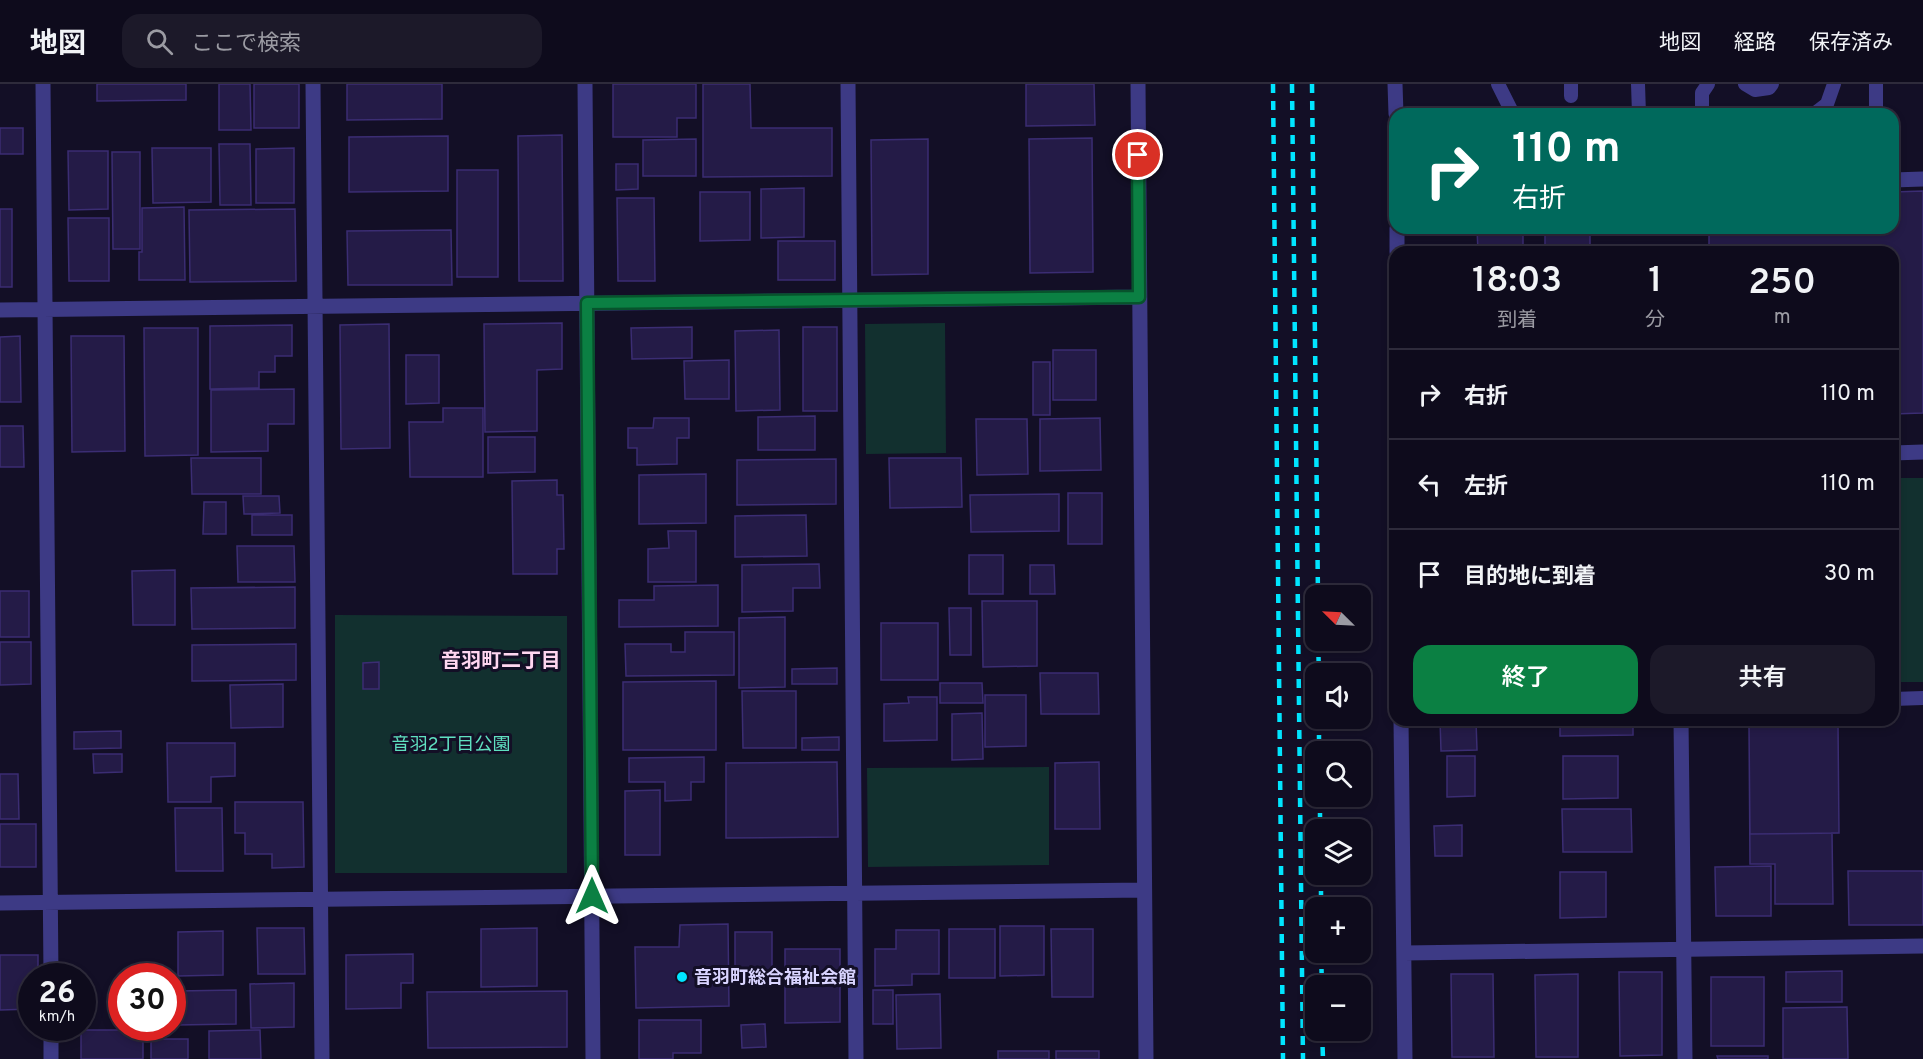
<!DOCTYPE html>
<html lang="ja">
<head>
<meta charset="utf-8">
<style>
  :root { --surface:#0e0b1c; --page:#1c1929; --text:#f1f3f6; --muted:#9b9ba3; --line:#2e2b3b; --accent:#0b8043 }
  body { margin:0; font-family:Overpass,"Noto Sans JP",sans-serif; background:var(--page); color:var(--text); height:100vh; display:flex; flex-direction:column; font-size:22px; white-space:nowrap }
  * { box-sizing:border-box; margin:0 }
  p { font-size:20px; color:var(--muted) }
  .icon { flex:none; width:33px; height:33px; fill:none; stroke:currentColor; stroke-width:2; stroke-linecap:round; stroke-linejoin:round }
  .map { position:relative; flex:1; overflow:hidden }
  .details { position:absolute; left:1389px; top:162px; width:510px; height:480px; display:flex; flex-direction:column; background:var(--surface); border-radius:18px; box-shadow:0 3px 9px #0003,0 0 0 2px var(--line) }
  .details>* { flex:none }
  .hud { position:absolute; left:1389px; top:24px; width:510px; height:126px; border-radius:18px; box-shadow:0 3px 9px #0003,0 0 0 2px var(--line); background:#00695c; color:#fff; overflow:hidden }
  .needle { width:39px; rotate:294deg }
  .fabs { position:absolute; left:1305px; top:501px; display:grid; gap:12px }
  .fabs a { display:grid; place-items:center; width:66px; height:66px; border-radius:12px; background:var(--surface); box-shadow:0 3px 9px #0003,0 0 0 2px var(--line); font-size:30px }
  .speed { position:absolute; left:18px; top:879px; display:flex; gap:12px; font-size:30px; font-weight:700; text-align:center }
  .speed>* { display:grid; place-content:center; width:78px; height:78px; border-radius:50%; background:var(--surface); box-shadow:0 3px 9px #0003,0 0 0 2px var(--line); line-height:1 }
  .speed small { font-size:15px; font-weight:400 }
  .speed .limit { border:9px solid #d22; background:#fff; color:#111 }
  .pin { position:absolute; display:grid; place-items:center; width:51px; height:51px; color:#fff; margin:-26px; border:3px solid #fff; border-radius:50%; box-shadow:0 2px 6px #0007 }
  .me { position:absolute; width:66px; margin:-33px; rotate:0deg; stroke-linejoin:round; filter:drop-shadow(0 0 4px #0008) }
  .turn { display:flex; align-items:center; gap:21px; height:126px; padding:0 24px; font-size:27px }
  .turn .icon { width:78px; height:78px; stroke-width:2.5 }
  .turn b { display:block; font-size:42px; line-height:51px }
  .eta { display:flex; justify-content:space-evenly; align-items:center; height:102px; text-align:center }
  .eta b { font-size:36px; font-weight:600; line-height:42px }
  .cta { display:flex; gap:12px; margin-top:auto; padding:12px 24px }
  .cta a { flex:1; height:69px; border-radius:18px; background:var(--accent); color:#fff; font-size:24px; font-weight:600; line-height:69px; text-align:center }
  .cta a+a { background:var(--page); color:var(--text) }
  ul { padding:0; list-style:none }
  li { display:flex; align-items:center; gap:18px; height:90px; padding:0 24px; border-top:2px solid var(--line) }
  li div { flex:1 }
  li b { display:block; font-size:22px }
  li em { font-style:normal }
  header { display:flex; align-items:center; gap:36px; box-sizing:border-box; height:84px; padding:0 30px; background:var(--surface); border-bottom:2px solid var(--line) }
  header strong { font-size:28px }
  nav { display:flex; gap:33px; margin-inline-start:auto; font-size:21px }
  .search { width:420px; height:54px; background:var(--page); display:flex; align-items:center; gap:15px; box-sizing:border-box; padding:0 21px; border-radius:18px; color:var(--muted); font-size:22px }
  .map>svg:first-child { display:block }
  .green { fill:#12302f }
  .building { fill:#241b47; stroke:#3b2d73; stroke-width:1.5 }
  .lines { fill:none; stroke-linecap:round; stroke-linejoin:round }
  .lane { stroke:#3d3a85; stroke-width:14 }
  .street { stroke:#3d3a85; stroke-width:15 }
  .rail { stroke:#00e5ff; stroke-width:4.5; stroke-dasharray:9 8; stroke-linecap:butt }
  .route-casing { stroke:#07532c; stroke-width:15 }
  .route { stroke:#0b8043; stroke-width:10 }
  .poi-dot { fill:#00e5ff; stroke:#130f26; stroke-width:2 }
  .labels { text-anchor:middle; stroke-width:6; stroke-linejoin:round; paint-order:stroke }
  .park-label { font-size:18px; fill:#5fe0c0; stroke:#130f26 }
  .poi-label { font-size:18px; font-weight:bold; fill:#d9d4ff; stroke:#130f26; text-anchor:start }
  .neighbourhood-label { font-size:20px; font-weight:bold; fill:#ffd6f0; stroke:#130f26 }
</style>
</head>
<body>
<header>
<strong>地図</strong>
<div class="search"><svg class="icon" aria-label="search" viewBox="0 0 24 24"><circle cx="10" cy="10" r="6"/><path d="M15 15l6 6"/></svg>ここで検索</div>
<nav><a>地図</a><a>経路</a><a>保存済み</a></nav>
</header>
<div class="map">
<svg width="1923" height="975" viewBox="0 0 1923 975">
  <rect width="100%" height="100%" fill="#130f26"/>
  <path class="green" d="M 945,239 L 946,369 L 866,370 L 865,240 Z
    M 1893,394 L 1923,394 L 1923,598 L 1893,598 Z
    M 335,531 L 567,532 L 567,789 L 335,789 Z
    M 1049,683 L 1049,781 L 868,783 L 867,684 Z"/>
  <path class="building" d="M 97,0 L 186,0 L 186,16 L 97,17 Z
    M 219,0 L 250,0 L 251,46 L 219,46 Z
    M 254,0 L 299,0 L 299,44 L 254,44 Z
    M 347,0 L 442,0 L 442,35 L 347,36 Z
    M 613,0 L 696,0 L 696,34 L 677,34 L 677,53 L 613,53 Z
    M 703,0 L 750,0 L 751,44 L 832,44 L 832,92 L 703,93 Z
    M 1026,0 L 1094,0 L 1095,41 L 1026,42 Z
    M 0,44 L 23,44 L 23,70 L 0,70 Z
    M 562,51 L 563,197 L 519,197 L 518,52 Z
    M 448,52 L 448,107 L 349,108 L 349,53 Z
    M 1092,54 L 1093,188 L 1030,189 L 1029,55 Z
    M 696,55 L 696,92 L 643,92 L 643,56 Z
    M 928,55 L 928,190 L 872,191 L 871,56 Z
    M 219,60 L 250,60 L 251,121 L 220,121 Z
    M 152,64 L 211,64 L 211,118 L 153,119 Z
    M 294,64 L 294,119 L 256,119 L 256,65 Z
    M 68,67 L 108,67 L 108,125 L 69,126 Z
    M 112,68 L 140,68 L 140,165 L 113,165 Z
    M 616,80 L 638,80 L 638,105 L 616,106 Z
    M 457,86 L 498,86 L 498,193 L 457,193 Z
    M 804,104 L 804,153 L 761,154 L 761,105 Z
    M 1923,107 L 1923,329 L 1893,330 L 1893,168 L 1709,168 L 1709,144 L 1893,144 L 1893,108 Z
    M 700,108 L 750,108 L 750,156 L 700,157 Z
    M 617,114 L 654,114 L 655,197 L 618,197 Z
    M 184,123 L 185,196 L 139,196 L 139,168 L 142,168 L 142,124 Z
    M 0,125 L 12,125 L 12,203 L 0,203 Z
    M 295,125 L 296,197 L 190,198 L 189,126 Z
    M 68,134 L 109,134 L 109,197 L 69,197 Z
    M 1477,144 L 1523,144 L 1523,168 L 1478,168 Z
    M 1545,144 L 1590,144 L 1590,168 L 1545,168 Z
    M 451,146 L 452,201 L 348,201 L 347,147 Z
    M 778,157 L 835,157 L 835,196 L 778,196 Z
    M 562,239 L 562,285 L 537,286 L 537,347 L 485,348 L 484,240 Z
    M 389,240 L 390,364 L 341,365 L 340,241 Z
    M 292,241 L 292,272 L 275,272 L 275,288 L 259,288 L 259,304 L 210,305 L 210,242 Z
    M 692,243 L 692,274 L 632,275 L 631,244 Z
    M 803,243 L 837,243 L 837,327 L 803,327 Z
    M 144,244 L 198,244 L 198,371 L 145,372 Z
    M 779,246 L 780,326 L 736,327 L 735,247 Z
    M 20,252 L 21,318 L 0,318 L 0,253 Z
    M 71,252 L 124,252 L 125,367 L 72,368 Z
    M 1053,266 L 1096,266 L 1096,316 L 1053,316 Z
    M 406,271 L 439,271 L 439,319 L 406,320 Z
    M 729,276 L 729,315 L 685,315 L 684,277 Z
    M 1033,278 L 1050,278 L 1050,331 L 1033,331 Z
    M 294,305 L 294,340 L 268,340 L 268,367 L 211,368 L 211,306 Z
    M 443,324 L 483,324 L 483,393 L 410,393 L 409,338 L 443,338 Z
    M 815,332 L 815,366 L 758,366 L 758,333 Z
    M 654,334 L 689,334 L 689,354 L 677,354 L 677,380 L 637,381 L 637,364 L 628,364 L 628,344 L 653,344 Z
    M 1100,334 L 1101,386 L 1040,387 L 1040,335 Z
    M 976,335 L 1027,335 L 1028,390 L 977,391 Z
    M 0,342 L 23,342 L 24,383 L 0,383 Z
    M 488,353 L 535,353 L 535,388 L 488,389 Z
    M 191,374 L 261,374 L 261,410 L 192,410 Z
    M 889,374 L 961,374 L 962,423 L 890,424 Z
    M 836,375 L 836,420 L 737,421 L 737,376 Z
    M 706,390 L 706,439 L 639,440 L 639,391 Z
    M 557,396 L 557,411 L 563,411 L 564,465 L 557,465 L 557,490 L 513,490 L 512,397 Z
    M 1068,409 L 1102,409 L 1102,460 L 1068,460 Z
    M 1059,410 L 1059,447 L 971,448 L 970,411 Z
    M 243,412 L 279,412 L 280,429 L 244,430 Z
    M 204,418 L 226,418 L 226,450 L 203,450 Z
    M 252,431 L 292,431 L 292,451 L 252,451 Z
    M 806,431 L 807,472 L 735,473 L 735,432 Z
    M 668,447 L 696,447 L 696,498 L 648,498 L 648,465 L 669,464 Z
    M 237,462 L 294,462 L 295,498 L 238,498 Z
    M 969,471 L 1003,471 L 1003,510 L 969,510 Z
    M 819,480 L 820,504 L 793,504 L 793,527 L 742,528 L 742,481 Z
    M 1030,481 L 1054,481 L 1055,510 L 1030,510 Z
    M 175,486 L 175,541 L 133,541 L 132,487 Z
    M 718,501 L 718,542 L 619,543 L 619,516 L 654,516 L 654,502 Z
    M 295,503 L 295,544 L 192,545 L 191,504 Z
    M 0,507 L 29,507 L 29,553 L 0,553 Z
    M 982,517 L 1037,517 L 1037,582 L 983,583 Z
    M 949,524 L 971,524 L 971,571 L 950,571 Z
    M 785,533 L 785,603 L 739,604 L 739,534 Z
    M 881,539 L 938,539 L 938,596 L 881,596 Z
    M 685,548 L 734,548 L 734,591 L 626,592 L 625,560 L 671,560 L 671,568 L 685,568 Z
    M 0,558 L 31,558 L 31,600 L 0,601 Z
    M 296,560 L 296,596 L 192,597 L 192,561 Z
    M 379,578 L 379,605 L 363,605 L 363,579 Z
    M 837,584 L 837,600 L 792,600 L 792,585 Z
    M 1040,589 L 1098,589 L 1099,630 L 1041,630 Z
    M 716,597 L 716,666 L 623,666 L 623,598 Z
    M 940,599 L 982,599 L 983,619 L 940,619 Z
    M 283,600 L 283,643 L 231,644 L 230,601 Z
    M 742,607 L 796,607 L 796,664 L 743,664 Z
    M 985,611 L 1026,611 L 1026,662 L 985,663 Z
    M 908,613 L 937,613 L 937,656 L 884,657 L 884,620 L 909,619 Z
    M 982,629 L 983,675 L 952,676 L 952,630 Z
    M 1440,636 L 1476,636 L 1477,666 L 1441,667 Z
    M 1560,636 L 1633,636 L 1633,651 L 1560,652 Z
    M 1838,641 L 1839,749 L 1832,749 L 1833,820 L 1775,820 L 1775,780 L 1750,780 L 1749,642 Z
    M 1838,641 L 1839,749 L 1750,750 L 1749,642 Z
    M 121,647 L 121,664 L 74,665 L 74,648 Z
    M 839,653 L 839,666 L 802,666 L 802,654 Z
    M 167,659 L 235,659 L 235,692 L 211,693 L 211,718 L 168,718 Z
    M 93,670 L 122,670 L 122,688 L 94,689 Z
    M 1447,672 L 1475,672 L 1475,712 L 1447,713 Z
    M 1563,672 L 1618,672 L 1618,714 L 1563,715 Z
    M 704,673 L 704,698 L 691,698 L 691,716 L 665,717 L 665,698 L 629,698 L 629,674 Z
    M 837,678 L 838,753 L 726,754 L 726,679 Z
    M 1099,678 L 1100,745 L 1055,745 L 1055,679 Z
    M 0,690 L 18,690 L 19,735 L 0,735 Z
    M 660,706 L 660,771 L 625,771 L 625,707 Z
    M 235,718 L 303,718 L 304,783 L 272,784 L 272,770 L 245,770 L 245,749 L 235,749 Z
    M 175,724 L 222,724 L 223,787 L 176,787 Z
    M 1562,725 L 1631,725 L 1632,768 L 1563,768 Z
    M 0,740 L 36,740 L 36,783 L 0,783 Z
    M 1462,741 L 1462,772 L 1435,772 L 1434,742 Z
    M 1771,782 L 1771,832 L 1716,832 L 1715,783 Z
    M 1848,787 L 1923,787 L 1923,841 L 1849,841 Z
    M 1560,788 L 1606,788 L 1606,833 L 1560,834 Z
    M 728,840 L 729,922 L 636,924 L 635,863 L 679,863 L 680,841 Z
    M 1000,842 L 1044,842 L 1044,891 L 1000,892 Z
    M 257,844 L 304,844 L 305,890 L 258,890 Z
    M 537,844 L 537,902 L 481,903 L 481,845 Z
    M 949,845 L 995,845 L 995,894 L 949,894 Z
    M 1051,845 L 1093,845 L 1093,913 L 1052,913 Z
    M 896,846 L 939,846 L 939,890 L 912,890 L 912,901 L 875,902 L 875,865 L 896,865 Z
    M 223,847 L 223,891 L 178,892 L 178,848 Z
    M 735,848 L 772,848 L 772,894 L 735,894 Z
    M 785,865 L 840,865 L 840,938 L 785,939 Z
    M 413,870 L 413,899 L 401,899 L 401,924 L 346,925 L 346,871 Z
    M 0,871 L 38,871 L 38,892 L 32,892 L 32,925 L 0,926 Z
    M 1842,887 L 1842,918 L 1786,918 L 1786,888 Z
    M 1619,888 L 1662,888 L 1662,971 L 1620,972 Z
    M 1451,890 L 1493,890 L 1494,973 L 1452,973 Z
    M 1578,890 L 1578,973 L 1536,973 L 1535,891 Z
    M 1711,893 L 1764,893 L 1764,962 L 1711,962 Z
    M 294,899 L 294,943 L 251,944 L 250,900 Z
    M 236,906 L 236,940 L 177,941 L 177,907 Z
    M 873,906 L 893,906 L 893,940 L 873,940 Z
    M 567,907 L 567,963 L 428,964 L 427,908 Z
    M 940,910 L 941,964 L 897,965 L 896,911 Z
    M 1847,923 L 1848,975 L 1783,975 L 1783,924 Z
    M 639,936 L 701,936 L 701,969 L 673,969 L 673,975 L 639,975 Z
    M 765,940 L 766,963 L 742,964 L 741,941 Z
    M 81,946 L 143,946 L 143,975 L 81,975 Z
    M 260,946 L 261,975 L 209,975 L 209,947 Z
    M 151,955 L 188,955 L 188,975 L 151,975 Z
    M 998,967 L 1049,967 L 1049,975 L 998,975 Z
    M 1056,967 L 1099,967 L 1099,975 L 1056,975 Z
    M 1717,972 L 1768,972 L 1768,975 L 1718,975 Z"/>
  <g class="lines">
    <path class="lane" d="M 1498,0 L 1513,30
      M 1571,0 L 1571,12
      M 1638,0 L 1639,30
      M 1745,0 L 1755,6 L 1769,4 L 1772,0
      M 1702,30 L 1702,9 L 1708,0
      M 1814,30 L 1827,20 L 1834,0
      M 1873,30 L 1876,23 L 1876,0
      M 1893,615 L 1923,614"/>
    <path class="street" d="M 43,0 L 51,892
      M 313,0 L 322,975
      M 585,0 L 593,975
      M 848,0 L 856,975
      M 1138,0 L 1146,975
      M 1395,0 L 1396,30
      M 1893,96 L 1923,95
      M 1397,144 L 1397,168
      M 0,226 L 1139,213
      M 1893,369 L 1923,368
      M 1401,636 L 1405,975
      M 1681,636 L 1685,975
      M 0,819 L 1144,806
      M 1404,869 L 1923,862
      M 51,944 L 51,975"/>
    <path class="rail" d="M 1273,0 L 1283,975
      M 1292,0 L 1303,975
      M 1312,0 L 1318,512
      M 1318,556 L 1319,590
      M 1319,634 L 1319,668
      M 1320,712 L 1320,746
      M 1321,790 L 1321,824
      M 1321,868 L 1322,902
      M 1322,946 L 1323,975"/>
  </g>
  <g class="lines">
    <defs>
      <path id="route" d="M 592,812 L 587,219 L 1139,213 L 1138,71"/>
    </defs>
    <use href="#route" class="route-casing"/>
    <use href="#route" class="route"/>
  </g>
  <circle class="poi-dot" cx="682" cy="893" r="6"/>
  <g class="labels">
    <g class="park-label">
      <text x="451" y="666">音羽2丁目公園</text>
    </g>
    <g class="poi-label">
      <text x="694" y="899">音羽町総合福祉会館</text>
    </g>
    <g class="neighbourhood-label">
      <text x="501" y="583">音羽町二丁目</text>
    </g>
  </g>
</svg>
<div class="fabs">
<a><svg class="needle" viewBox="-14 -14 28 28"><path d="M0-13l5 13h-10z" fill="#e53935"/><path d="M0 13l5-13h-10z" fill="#9b9ba3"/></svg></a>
<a><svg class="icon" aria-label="sound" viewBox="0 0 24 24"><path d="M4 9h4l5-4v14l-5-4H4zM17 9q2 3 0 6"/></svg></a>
<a><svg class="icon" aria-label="search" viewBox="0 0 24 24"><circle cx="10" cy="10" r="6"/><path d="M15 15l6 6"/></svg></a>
<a><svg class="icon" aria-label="layers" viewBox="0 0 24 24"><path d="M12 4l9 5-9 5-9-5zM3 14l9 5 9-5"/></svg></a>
<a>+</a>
<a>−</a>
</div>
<div class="speed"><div>26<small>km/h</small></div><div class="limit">30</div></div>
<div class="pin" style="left:1138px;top:71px;background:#d93025"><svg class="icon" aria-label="arrive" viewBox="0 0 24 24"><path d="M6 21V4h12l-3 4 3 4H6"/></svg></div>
<svg class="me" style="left:592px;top:812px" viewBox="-20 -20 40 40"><path d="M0-17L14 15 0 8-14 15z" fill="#0b8043" stroke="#fff" stroke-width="4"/></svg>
<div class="hud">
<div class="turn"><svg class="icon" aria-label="right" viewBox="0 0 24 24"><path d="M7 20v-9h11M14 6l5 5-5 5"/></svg><div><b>110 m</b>右折</div></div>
</div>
<section class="details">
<div class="eta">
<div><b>18:03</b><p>到着</p></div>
<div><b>1</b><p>分</p></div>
<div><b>250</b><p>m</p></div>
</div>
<ul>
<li><svg class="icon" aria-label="right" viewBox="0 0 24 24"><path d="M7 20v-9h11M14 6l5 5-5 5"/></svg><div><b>右折</b></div><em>110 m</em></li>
<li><svg class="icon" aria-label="left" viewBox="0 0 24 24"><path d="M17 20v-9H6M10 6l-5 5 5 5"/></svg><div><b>左折</b></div><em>110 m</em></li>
<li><svg class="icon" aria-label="arrive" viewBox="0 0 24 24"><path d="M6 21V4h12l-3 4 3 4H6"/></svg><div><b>目的地に到着</b></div><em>30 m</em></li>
</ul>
<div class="cta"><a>終了</a><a>共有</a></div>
</section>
</div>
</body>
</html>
